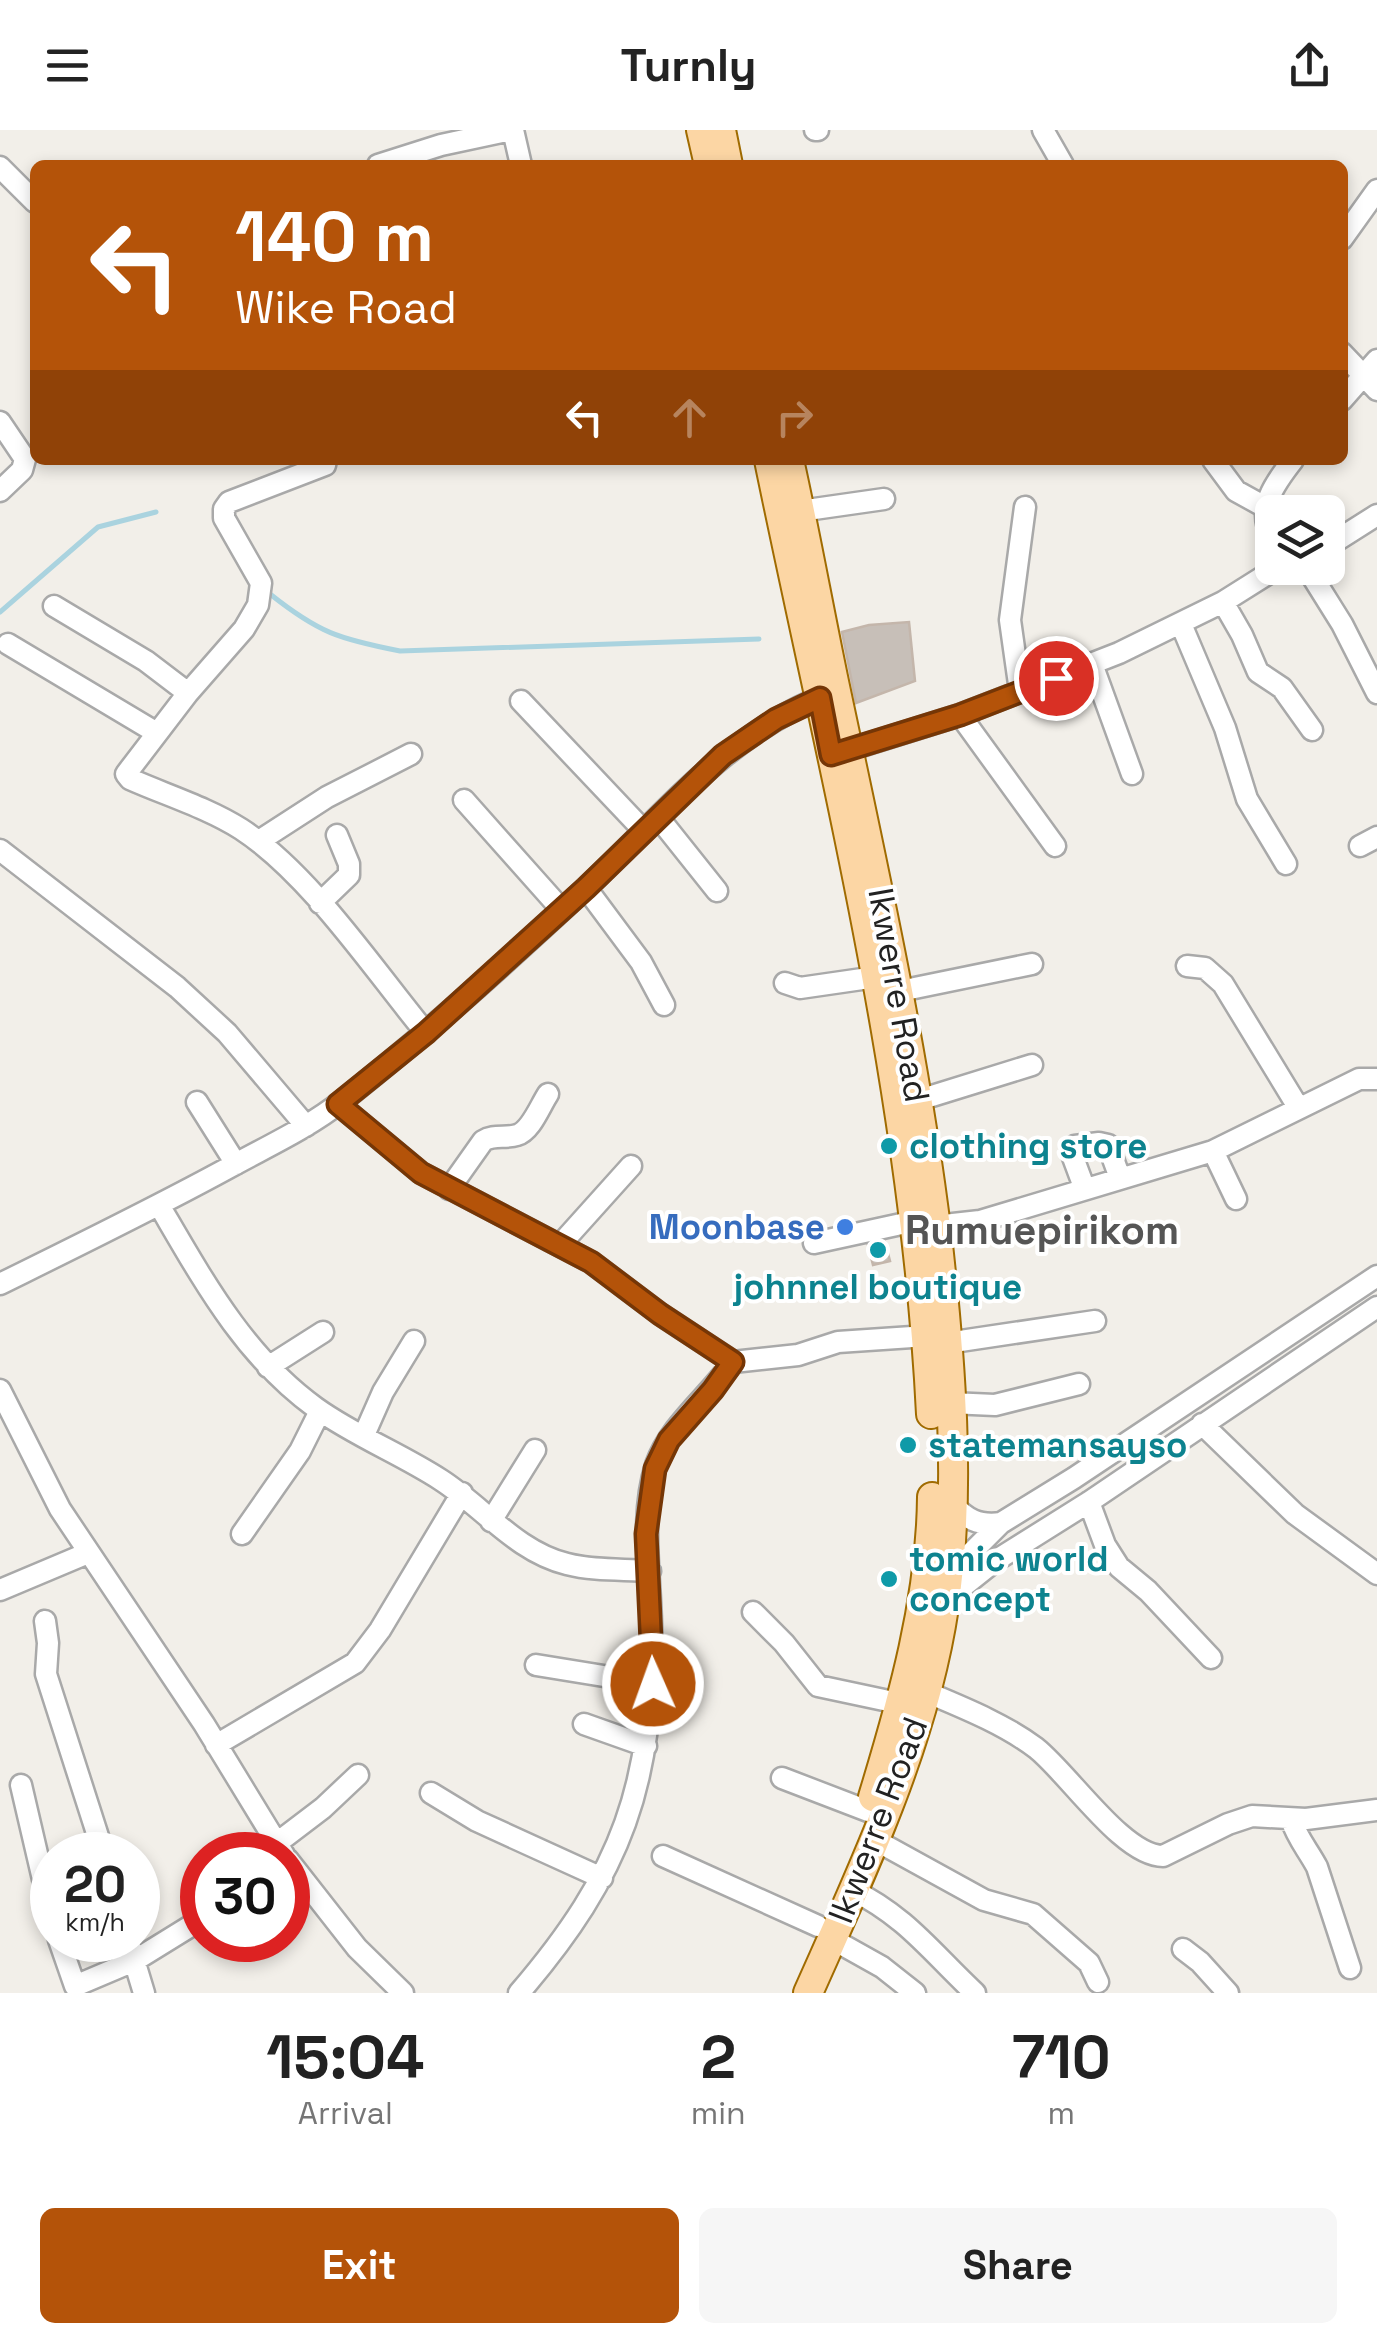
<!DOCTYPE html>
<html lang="en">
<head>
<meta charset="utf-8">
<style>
  :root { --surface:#fff; --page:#f6f6f6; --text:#222; --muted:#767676; --accent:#b45309 }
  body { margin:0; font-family:"Space Grotesk",sans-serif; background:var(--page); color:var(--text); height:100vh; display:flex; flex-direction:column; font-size:38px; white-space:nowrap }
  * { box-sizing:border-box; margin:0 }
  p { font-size:32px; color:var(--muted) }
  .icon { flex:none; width:55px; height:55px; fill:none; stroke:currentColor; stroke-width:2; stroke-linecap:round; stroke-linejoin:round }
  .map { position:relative; height:1863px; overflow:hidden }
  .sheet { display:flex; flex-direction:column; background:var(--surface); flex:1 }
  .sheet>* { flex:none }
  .banner { position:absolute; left:30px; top:30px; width:1318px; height:305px; border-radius:15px; box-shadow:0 5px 15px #0003; background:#b45309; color:#fff; overflow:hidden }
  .buttons { position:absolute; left:1255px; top:365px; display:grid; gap:20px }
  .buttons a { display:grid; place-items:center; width:90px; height:90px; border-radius:15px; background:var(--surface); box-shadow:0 5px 15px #0003; font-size:50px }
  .speed { position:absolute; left:30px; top:1702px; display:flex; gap:20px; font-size:50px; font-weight:700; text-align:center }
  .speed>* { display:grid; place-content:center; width:130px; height:130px; border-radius:50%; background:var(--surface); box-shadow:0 5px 15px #0003; line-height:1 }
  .speed small { font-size:25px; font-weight:400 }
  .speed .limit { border:15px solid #d22; background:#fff; color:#111 }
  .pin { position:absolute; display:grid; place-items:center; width:85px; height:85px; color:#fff; margin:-42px; border:5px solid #fff; border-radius:50%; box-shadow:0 2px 10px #0007 }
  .me { position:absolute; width:110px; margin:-55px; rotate:358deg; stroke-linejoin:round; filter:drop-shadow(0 0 8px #0008) }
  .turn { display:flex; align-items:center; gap:35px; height:210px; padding:0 40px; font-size:45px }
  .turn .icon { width:130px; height:130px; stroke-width:2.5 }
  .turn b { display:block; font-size:70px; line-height:85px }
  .lanes { display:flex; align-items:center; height:95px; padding:0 40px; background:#0003; justify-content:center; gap:50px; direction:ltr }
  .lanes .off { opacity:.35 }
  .eta { display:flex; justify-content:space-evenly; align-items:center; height:170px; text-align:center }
  .eta b { font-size:60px; font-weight:600; line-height:70px }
  .button { display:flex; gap:20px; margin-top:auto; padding:20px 40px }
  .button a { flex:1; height:115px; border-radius:15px; background:var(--accent); color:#fff; font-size:40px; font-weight:600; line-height:115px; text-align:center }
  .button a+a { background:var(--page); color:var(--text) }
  header { display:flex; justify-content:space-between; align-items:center; height:130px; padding:0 40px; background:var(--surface); font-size:45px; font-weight:600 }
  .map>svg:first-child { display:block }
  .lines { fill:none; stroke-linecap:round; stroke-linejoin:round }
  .stream { stroke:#aad3df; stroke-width:5 }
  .building { fill:#c7bfb8; stroke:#c4b6ab; stroke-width:2.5 }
  .minor-casing { stroke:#a9a9a9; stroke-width:25 }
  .major-casing { stroke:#a06b00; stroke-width:32 }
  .minor { stroke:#fff; stroke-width:20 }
  .major { stroke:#fcd6a4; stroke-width:28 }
  .route-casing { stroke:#753606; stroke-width:25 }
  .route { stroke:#b45309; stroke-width:18 }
  .culture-dot { fill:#0f9aa8; stroke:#fff; stroke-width:4 }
  .shop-dot { fill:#3f7fe0; stroke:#fff; stroke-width:4 }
  .labels { text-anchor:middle; stroke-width:8; stroke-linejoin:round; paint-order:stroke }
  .street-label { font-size:35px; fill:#222; stroke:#fff }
  .culture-label { font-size:35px; font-weight:bold; fill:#0d838f; stroke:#fff; text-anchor:start }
  .shop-label { font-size:35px; font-weight:bold; fill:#366cbe; stroke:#fff; text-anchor:end }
  .quarter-label { font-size:40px; font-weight:bold; fill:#555; stroke:#fff }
</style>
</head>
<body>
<header><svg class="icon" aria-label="menu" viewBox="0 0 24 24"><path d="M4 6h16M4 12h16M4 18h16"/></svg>Turnly<svg class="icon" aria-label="share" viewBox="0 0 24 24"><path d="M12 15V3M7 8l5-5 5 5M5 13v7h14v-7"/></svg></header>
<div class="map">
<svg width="1377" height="1863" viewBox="0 0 1377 1863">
  <rect width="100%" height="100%" fill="#f2efe9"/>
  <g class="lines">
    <path class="stream" d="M 270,464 C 319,503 339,509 400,521 L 759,509
      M 0,482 L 98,397 L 156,382"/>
  </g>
  <path class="building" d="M 909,492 L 915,551 L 856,573 L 842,502 L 869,495 Z
    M 885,1112 L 890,1131 L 873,1135 L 868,1115 Z"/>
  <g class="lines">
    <defs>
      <path id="minor" d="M 513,0 L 521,35
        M 815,0 L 818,0
        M 1043,0 L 1063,35
        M 378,35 L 441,15 L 511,0
        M 0,37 L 35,72
        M 1342,109 L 1377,60
        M 1342,223 L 1377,260
        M 1342,270 L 1377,230
        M 0,292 L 25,329 L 22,340 L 0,361
        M 326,330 L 325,335 L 229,372 L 224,379 L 224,388 L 261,453 L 258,475 L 244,499 L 188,563 L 126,644 L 130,649 C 166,665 208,678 241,699 C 310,744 373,839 426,903
        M 1213,330 L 1236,361 L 1265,377
        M 800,381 L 884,369
        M 1272,407 C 1256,378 1275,353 1293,330
        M 1328,416 L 1377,385
        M 1307,438 L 1342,494 L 1377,563
        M 1223,472 L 1242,505 L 1258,542 L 1282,558 L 1312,600
        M 54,476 L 146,531 L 188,563
        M 1181,494 L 1225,598 L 1247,669 L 1286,734
        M 8,514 L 157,603
        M 1092,534 L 1132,644
        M 1020,561 L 1010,490 L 1025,377
        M 521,571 L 644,701
        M 960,585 L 1055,716
        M 839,623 L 960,585 L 1119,523 L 1223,472 L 1277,438
        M 464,670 L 561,779
        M 658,687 L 717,761
        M 259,711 L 327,667 L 411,624
        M 1360,716 L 1377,707
        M 0,720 L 177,857 L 227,903 L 306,996
        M 586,758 L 641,832 L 664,875
        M 320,773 L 349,745 L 349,734 L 337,705
        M 1187,836 L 1205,838 L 1223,854 L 1298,977
        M 785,853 L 800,858 L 876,847
        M 900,861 L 1032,834
        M 919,970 L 1032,935
        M 197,972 L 236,1034
        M 338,974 L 421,1043 L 591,1132 L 660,1184 L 733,1232 L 798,1225 L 838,1212 L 927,1206
        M 1213,1021 L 1236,1069
        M 1084,1057 L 1071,1022 L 1075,1016 L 1099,1013 L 1108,1015 L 1120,1048
        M 449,1059 L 483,1011 C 494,1004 505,1009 517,1005 C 531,1001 540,976 548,964
        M 159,1075 C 203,1150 244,1226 316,1278 C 355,1306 401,1324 441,1350 C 483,1377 517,1422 567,1434 C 594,1441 622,1439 650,1441
        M 935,1096 L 980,1091 L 1213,1021 L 1359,949 L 1377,949
        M 814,1113 L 915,1091
        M 560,1115 L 631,1036
        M 0,1154 C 77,1116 155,1078 230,1037 C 268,1016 308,998 342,971 C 427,904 509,830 588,756 C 663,686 730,600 830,564
        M 947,1213 L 1095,1191
        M 268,1237 L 323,1202
        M 0,1260 L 60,1379 L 204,1594 L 284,1725
        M 950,1273 L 995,1275 L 1079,1254
        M 1202,1294 L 1295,1384 L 1377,1444
        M 364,1305 L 383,1262 L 414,1211
        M 1089,1372 L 1105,1415 L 1119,1437 L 1148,1461 L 1211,1528
        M 951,1373 C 967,1389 977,1396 1001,1393
        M 491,1391 L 535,1320
        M 242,1404 L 300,1321 L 320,1281
        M 941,1441 L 964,1430 L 1001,1393 L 1074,1348 L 1377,1146
        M 0,1460 L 88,1423
        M 941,1474 L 995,1431 L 1089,1372 L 1377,1177
        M 753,1482 L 784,1513 L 818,1556 L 898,1573
        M 45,1491 L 48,1513 L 46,1544 L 104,1725
        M 536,1535 L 653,1554
        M 926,1562 C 964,1578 1004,1594 1036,1618 C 1069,1644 1123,1726 1163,1726 L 1228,1694 L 1252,1686 L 1306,1689 L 1377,1680
        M 584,1594 L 646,1616
        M 216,1615 L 355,1533 L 380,1500 L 462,1363
        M 782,1648 L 868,1681
        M 21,1655 L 52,1788
        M 431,1663 L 477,1691 L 602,1748
        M 1291,1689 C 1297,1708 1308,1720 1317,1737 L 1350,1838
        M 875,1710 L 984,1770 L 1033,1784 L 1089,1833 L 1098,1852
        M 277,1713 L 323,1678 L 358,1645
        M 663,1726 L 818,1796
        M 288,1730 L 357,1818 L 403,1863
        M 852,1760 C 906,1786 933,1824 975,1863
        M 832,1809 L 882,1837 L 915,1863
        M 59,1810 L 75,1856 L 134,1831 L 202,1789
        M 128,1810 L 144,1863
        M 1183,1819 L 1200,1832 L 1228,1863
        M 519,1863 C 622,1743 655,1653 651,1494 C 650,1442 640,1386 656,1335 C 670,1295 709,1266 733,1232"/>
      <path id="major" d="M 701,0 L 709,35
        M 721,0 L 728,35
        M 769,330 C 834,646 915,961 931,1284
        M 789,330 C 805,402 818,475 833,547 C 872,733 914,917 937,1106 C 950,1221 962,1362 944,1477 C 924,1612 863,1739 808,1863
        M 873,1667 C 903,1569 931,1469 932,1367"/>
    </defs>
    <use href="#minor" class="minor-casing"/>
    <use href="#major" class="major-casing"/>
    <use href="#minor" class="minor"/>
    <use href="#major" class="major"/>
  </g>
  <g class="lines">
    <defs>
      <path id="route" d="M 653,1554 L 646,1404 L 655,1339 L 669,1310 L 713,1260 L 733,1232 L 660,1184 L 591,1132 L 421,1043 L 338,974 L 426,903 L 586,758 L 723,625 L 776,589 L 820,568 L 831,625 L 960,585 L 1056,548"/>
    </defs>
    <use href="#route" class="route-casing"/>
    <use href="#route" class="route"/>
  </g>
  <g class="culture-dot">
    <circle cx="889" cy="1016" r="10"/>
    <circle cx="878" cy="1120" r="10"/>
    <circle cx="908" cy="1315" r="10"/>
    <circle cx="889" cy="1449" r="10"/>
  </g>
  <circle class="shop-dot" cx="845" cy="1097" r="10"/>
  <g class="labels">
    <g class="street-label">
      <text transform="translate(899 865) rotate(80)" y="12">Ikwerre Road</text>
      <text transform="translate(878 1690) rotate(-69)" y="12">Ikwerre Road</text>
    </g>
    <g class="culture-label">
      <text x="909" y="1028">clothing store</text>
      <text x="878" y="1169" text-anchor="middle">johnnel boutique</text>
      <text x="928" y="1327">statemansayso</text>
      <text x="909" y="1441">tomic world<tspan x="909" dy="40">concept</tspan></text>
    </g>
    <g class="shop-label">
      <text x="825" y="1109">Moonbase</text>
    </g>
    <g class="quarter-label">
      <text x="1042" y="1114">Rumuepirikom</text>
    </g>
  </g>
</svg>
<div class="buttons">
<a><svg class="icon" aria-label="layers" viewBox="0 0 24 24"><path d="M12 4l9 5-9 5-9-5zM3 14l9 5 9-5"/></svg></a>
</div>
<div class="speed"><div>20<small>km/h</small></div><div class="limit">30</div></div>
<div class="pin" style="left:1056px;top:548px;background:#d93025"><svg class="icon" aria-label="arrive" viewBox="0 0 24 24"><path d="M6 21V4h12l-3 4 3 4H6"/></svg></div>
<svg class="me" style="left:653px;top:1554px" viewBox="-20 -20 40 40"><circle r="17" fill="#b45309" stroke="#fff" stroke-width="3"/><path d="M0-11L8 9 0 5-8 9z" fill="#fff"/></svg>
<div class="banner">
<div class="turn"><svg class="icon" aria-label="left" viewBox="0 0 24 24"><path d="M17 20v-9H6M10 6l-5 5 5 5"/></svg><div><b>140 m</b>Wike Road</div></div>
<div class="lanes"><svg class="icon" aria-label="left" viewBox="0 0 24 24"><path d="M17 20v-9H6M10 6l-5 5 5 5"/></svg><svg class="icon off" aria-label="ahead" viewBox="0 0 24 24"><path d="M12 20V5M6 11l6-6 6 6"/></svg><svg class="icon off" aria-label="right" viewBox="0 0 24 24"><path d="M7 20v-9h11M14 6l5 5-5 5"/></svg></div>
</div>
</div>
<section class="sheet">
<div class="eta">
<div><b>15:04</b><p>Arrival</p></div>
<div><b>2</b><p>min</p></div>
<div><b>710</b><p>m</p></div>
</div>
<div class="button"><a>Exit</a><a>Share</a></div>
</section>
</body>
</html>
